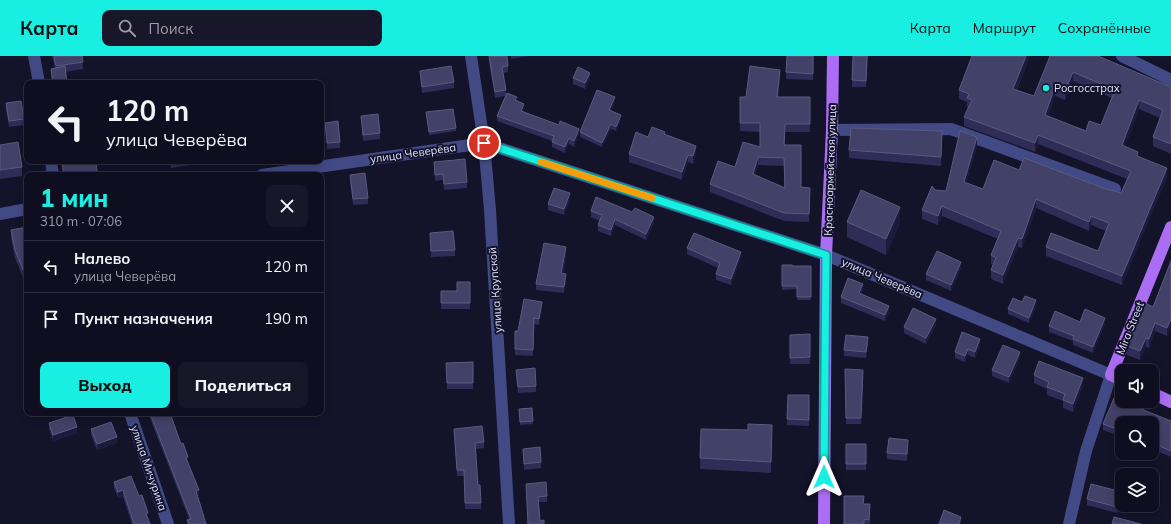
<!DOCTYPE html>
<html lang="ru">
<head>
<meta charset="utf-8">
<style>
  :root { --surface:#0e0e20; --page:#171729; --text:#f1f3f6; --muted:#9b9ca5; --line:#2e2e3e; --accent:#18efe2 }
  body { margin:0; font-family:Mulish,sans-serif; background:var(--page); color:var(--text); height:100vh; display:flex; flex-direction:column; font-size:15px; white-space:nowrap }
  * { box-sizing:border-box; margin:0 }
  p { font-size:13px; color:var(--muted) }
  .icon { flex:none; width:22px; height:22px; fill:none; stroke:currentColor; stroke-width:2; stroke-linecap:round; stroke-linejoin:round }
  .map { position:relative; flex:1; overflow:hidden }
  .side { position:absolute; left:24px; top:116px; width:300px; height:244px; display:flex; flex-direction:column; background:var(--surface); border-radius:8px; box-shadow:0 2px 10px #0003,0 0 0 1px var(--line) }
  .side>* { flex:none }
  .guide { position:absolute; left:24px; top:24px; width:300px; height:84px; border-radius:8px; box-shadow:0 2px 10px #0003,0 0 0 1px var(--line); background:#0e0e20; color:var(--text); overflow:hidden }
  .tools { position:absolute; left:1115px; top:308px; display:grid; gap:8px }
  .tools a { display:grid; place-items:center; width:44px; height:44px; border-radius:8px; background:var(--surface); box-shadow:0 2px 10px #0003,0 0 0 1px var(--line); font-size:20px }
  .pin { position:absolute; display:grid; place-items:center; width:34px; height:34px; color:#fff; margin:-17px; border:2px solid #fff; border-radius:50%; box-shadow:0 1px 4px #0007 }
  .me { position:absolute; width:44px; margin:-22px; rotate:0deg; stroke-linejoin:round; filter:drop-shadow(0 0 3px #0008) }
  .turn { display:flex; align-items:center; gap:14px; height:84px; padding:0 16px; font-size:18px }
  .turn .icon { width:52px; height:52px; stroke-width:2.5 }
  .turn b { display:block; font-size:28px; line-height:34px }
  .round { display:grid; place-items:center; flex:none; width:42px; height:42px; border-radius:8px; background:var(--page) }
  .overview { display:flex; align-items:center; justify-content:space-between; height:68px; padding:0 16px }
  h1 { font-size:24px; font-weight:800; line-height:30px; color:var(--accent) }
  .primary-button { display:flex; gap:8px; margin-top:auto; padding:8px 16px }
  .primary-button a { flex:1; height:46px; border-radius:8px; background:var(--accent); color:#111; font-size:16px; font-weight:800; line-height:46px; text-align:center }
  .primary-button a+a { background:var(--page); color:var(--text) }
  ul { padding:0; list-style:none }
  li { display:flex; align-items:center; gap:12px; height:52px; padding:0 16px; border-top:1px solid var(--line) }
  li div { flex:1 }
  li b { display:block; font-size:15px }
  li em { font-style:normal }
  header { display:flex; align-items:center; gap:24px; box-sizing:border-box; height:56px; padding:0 20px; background:var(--accent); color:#111 }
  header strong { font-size:19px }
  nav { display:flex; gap:22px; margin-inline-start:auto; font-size:14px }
  .search { width:280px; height:36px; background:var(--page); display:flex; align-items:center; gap:10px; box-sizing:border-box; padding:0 14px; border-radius:8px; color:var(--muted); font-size:15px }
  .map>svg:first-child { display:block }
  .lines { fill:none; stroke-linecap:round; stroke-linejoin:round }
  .minor { stroke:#424a86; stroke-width:12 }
  .major { stroke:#ac6df5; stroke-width:12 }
  .wall { fill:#2f2d57; fill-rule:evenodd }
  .shaded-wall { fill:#1c1b3d }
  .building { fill:#424168; stroke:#5a5a80; fill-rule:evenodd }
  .route-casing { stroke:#109b93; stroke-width:10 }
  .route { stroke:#18efe2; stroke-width:7 }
  .slow { stroke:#f59e0b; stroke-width:7 }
  .poi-dot { fill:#18efe2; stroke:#13132a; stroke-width:1.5 }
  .labels { text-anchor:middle; stroke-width:4; stroke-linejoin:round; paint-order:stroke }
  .poi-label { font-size:11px; fill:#dee0fd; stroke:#13132a; text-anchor:start }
  .street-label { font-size:11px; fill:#dee0fd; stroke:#13132a }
</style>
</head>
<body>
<header>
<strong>Карта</strong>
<div class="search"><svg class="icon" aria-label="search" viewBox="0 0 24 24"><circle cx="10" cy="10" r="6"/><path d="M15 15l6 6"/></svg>Поиск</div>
<nav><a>Карта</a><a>Маршрут</a><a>Сохранённые</a></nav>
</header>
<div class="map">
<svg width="1171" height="468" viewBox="0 0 1171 468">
  <rect width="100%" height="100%" fill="#13132a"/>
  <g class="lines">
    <path class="minor" d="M 34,0 L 39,27
      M 471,0 L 484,87 L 490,154 L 509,468
      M 1122,0 L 1171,24
      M 832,74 L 951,73 L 1115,133
      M 51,105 L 53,119
      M 262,119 L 484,87 L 826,199 L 1111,319 L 1086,395 L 1069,468
      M 0,158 L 27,153
      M 130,357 L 168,468"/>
    <path class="major" d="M 1122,324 L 1111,319 L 1171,171
      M 1152,337 L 1171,346
      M 824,468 L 826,199 L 832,74 L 833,0"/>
  </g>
  <path class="wall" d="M 52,0 L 82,0 L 83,13 L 65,16 L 67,27 L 52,27 L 51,19 L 51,13 L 55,12 Z
    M 489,0 L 508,10 L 508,16 L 503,17 L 506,34 L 506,37 L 517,45 L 524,53 L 523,55 L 579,78 L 574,91 L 569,88 L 565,97 L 552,91 L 552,85 L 497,65 L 497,60 L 505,40 L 495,42 L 489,6 Z
    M 511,0 L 529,0 L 511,3 Z
    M 787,0 L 814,0 L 813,24 L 786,23 Z
    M 853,0 L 868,0 L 866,31 L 852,31 Z
    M 972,0 L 1030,0 L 1017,34 L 1034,40 L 1050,0 L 1171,31 L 1171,98 L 1153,90 L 1153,81 L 1160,62 L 1139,53 L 1125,90 L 1167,121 L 1122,229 L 1046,200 L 1046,191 L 1098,195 L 1106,175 L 1091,169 L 1089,175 L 1036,152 L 1022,192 L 1018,191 L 1003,228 L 991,223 L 991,214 L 993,209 L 991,208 L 991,199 L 998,183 L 942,160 L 938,169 L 922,163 L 922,154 L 935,134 L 946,135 L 977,91 L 966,127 L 983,133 L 1019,114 L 1103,132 L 1121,137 L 1127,123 L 1038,88 L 1035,96 L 964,70 L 964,61 L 968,52 L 967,51 L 967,46 L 959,43 L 959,34 ZM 1073,25 L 1112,42 L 1101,69 L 1086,75 L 1048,60 L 1055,40 L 1065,44 Z
    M 420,15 L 454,26 L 454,32 L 422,37 L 420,21 Z
    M 573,22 L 590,23 L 585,33 L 573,28 Z
    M 780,22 L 778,41 L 810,41 L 810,76 L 785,76 L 785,89 L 801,131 L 810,140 L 809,166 L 784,165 L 710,136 L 710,128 L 735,111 L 760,91 L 760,76 L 740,75 L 740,41 L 746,41 ZM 758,109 L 784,110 L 784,131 L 755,119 Z
    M 615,46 L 611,55 L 621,63 L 616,75 L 611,73 L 602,91 L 580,81 L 580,76 Z
    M 6,47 L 24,63 L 24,69 L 9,71 L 6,53 Z
    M 426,56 L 456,72 L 456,75 L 429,79 Z
    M 361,60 L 380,77 L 380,83 L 363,85 Z
    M 325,67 L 340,86 L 340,92 L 327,93 Z
    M 665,78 L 696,98 L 693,108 L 688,106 L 682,124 L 629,106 L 629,98 L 648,81 Z
    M 942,84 L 941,110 L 849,102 L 849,94 Z
    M 0,89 L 22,111 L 22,120 L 0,123 Z
    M 61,105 L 79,105 L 80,106 L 97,116 L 97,119 L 63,119 Z
    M 170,105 L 214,105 L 171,112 Z
    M 434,106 L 467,126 L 467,132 L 444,134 L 443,124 L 435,125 Z
    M 350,119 L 368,142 L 368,148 L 353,149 L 350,125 Z
    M 570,144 L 564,159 L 548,154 L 548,148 Z
    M 591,155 L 654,167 L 646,184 L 615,169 L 611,180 L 598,175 L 598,169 L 600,165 L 591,161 Z
    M 847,166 L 900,167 L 886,199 L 847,181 Z
    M 27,171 L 27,220 L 23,222 L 15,202 L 11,182 L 11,174 Z
    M 430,177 L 455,194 L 455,200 L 431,201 Z
    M 687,192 L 741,202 L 731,229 L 716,224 L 716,218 L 718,212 L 687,198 Z
    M 566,197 L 563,217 L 566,224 L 564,237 L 536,234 L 536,228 Z
    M 1171,205 L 1171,272 L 1167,280 L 1155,275 L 1149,292 L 1146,291 L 1140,304 L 1127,299 L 1127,290 L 1153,251 Z
    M 782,209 L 793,210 L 811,210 L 811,244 L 797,244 L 797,233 L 782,234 Z
    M 961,212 L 951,235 L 926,224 L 926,218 Z
    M 470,226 L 470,253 L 441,253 L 441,235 L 457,235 Z
    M 863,234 L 861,238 L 889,256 L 885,265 L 841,247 L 841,241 Z
    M 1022,246 L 1036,249 L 1029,267 L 1008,258 L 1008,253 Z
    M 542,252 L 539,269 L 534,268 L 533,300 L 515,299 L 515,275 L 518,275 Z
    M 1080,266 L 1105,268 L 1093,297 L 1073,289 L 1073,285 L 1049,276 L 1049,270 Z
    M 936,269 L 926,288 L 904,277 L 904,271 Z
    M 810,278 L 810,308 L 790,308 L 790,279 Z
    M 868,287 L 866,302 L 844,300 L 844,294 Z
    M 980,289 L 975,302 L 968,299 L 965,306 L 955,302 L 955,296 Z
    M 1020,302 L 1009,327 L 992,320 L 992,314 Z
    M 473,306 L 473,333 L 447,333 L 446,307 Z
    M 845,313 L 863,320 L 861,368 L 846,368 Z
    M 516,314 L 536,330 L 536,336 L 518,337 L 516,320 Z
    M 1034,319 L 1083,330 L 1073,356 L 1063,352 L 1063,345 L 1047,339 L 1047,333 L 1034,327 Z
    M 788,339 L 809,339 L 809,370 L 787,369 Z
    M 532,352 L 533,368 L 520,369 L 519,353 Z
    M 148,357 L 170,357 L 181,388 L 188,407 L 199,440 L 198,440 L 206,468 L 187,468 L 187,464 L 189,463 Z
    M 1171,365 L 1171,401 L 1152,393 L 1152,367 L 1122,367 L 1122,381 L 1103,374 L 1103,368 Z
    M 49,367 L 77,377 L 53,385 L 49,373 Z
    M 91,373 L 117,387 L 97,394 L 91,379 Z
    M 454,373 L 484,386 L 484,392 L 476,393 L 478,429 L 481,447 L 481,453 L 465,453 L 464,420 L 457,420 Z
    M 701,373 L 748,374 L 772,380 L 771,417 L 700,413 Z
    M 846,388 L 866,388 L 866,414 L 846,414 Z
    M 908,390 L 907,405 L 887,403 L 887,397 Z
    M 523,393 L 541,406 L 541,412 L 524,414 Z
    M 114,426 L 139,440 L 150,468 L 132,468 L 123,441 L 118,442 L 114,432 Z
    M 526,428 L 547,440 L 547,446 L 539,446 L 540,465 L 544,468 L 528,468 Z
    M 1122,442 L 1117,457 L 1087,449 L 1087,443 Z
    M 863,448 L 870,448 L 870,468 L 844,468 Z"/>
  <path class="shaded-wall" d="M 1026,0 L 1030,0 L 1013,42 L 1013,33 Z
    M 780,14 L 780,22 L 777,49 L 777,41 Z
    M 1073,16 L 1073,25 L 1065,44 L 1065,35 Z
    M 590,17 L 590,23 L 585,33 L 585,27 Z
    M 1055,31 L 1055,40 L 1045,68 L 1045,59 Z
    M 615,41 L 615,46 L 609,58 L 609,54 Z
    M 1139,44 L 1139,53 L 1122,98 L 1122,89 Z
    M 524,48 L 524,53 L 521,60 L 521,55 Z
    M 621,59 L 621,63 L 616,75 L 616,71 Z
    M 611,68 L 611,73 L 602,91 L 602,87 Z
    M 579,73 L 579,78 L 574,91 L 574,85 Z
    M 1038,79 L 1038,88 L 1035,96 L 1035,87 Z
    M 977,81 L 977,91 L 964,135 L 964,126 Z
    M 569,82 L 569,88 L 565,97 L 565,91 Z
    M 696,90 L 696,98 L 693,108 L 693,100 Z
    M 688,99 L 688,106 L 682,124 L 682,116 Z
    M 758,101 L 758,109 L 753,126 L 753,118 Z
    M 1167,112 L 1167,121 L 1122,229 L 1122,220 Z
    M 570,137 L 570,144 L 564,159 L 564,153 Z
    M 1036,143 L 1036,152 L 1022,192 L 1022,183 Z
    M 942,150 L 942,160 L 938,169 L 938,160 Z
    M 900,151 L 900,167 L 886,199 L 886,183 Z
    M 1091,160 L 1091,169 L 1089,175 L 1089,166 Z
    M 654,161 L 654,167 L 646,184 L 646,178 Z
    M 615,163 L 615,169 L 611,180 L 611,174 Z
    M 1018,182 L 1018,191 L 1003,228 L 1003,219 Z
    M 566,191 L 566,197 L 561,223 L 561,217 Z
    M 741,196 L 741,202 L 731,229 L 731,223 Z
    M 961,206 L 961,212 L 951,235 L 951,229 Z
    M 27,212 L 27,220 L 23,222 L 23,214 Z
    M 566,218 L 566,224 L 564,237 L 564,231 Z
    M 863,228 L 863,234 L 859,243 L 859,237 Z
    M 1036,244 L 1036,249 L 1029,267 L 1029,262 Z
    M 542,246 L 542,252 L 539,269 L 539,263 Z
    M 889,250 L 889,256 L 885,265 L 885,259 Z
    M 1105,262 L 1105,268 L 1093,297 L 1093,291 Z
    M 936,263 L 936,269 L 926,288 L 926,282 Z
    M 1171,263 L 1171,272 L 1167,280 L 1167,272 Z
    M 1155,267 L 1155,275 L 1149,292 L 1149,283 Z
    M 1146,282 L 1146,291 L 1140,304 L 1140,295 Z
    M 980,283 L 980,289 L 975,302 L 975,296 Z
    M 968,293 L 968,299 L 965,306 L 965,300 Z
    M 1020,296 L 1020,302 L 1009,327 L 1009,321 Z
    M 1083,322 L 1083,330 L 1073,356 L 1073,348 Z
    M 87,357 L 94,357 L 87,360 Z
    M 77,371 L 77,377 L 53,385 L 53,379 Z
    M 117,381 L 117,387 L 97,394 L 97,388 Z
    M 123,434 L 123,441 L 118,442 L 118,436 Z
    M 199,434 L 199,440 L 196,441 L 196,435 Z
    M 1122,436 L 1122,442 L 1117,457 L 1117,451 Z
    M 961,461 L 961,468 L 959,468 Z"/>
  <path class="building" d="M 54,0 L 82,0 L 83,6 L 56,10 Z
    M 489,0 L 507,0 L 508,10 L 502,11 L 506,34 L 495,36 Z
    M 787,0 L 813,0 L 813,18 L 786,16 Z
    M 853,0 L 867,0 L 866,25 L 852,24 Z
    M 972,0 L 1026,0 L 1013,33 L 1034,40 L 1050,0 L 1098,0 L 1171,31 L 1171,88 L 1153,81 L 1163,54 L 1139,44 L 1122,89 L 1138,96 L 1137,100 L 1167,112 L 1122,220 L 1046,191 L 1051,177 L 1098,195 L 1109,167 L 1091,160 L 1089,166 L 1036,143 L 1022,183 L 1018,182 L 1003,219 L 991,214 L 996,202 L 991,199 L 1001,175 L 942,150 L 938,160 L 922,154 L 932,130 L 935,134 L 946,135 L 960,75 L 977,81 L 964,126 L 983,133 L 994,104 L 1019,114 L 1024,102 L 1103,132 L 1121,137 L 1131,115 L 1038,79 L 1035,87 L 964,61 L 972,44 L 967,42 L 969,38 L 959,34 ZM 1073,16 L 1115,34 L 1101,69 L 1089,65 L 1086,75 L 1045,59 L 1055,31 L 1065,35 Z
    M 65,10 L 67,27 L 53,27 L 51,13 Z
    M 451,10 L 454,26 L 422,31 L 420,15 Z
    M 750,10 L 780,14 L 777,41 L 810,41 L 810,68 L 785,68 L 784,89 L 801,89 L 801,131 L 810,132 L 809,158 L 784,157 L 710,128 L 718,105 L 735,111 L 743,86 L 760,91 L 760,67 L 740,67 L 740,41 L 746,41 ZM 758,101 L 784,102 L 785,132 L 753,118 Z
    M 578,11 L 590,17 L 585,27 L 573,22 Z
    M 597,34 L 615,41 L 609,54 L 621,59 L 616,71 L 611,68 L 602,87 L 580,76 Z
    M 507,37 L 517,41 L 515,44 L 524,48 L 521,55 L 559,69 L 560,65 L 579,73 L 574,85 L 569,82 L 565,91 L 552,86 L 554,80 L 497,60 Z
    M 21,45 L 24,63 L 9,65 L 6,47 Z
    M 453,53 L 456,72 L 429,76 L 426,56 Z
    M 378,58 L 380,77 L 363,79 L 361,60 Z
    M 338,65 L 340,86 L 327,87 L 325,67 Z
    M 652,71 L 665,76 L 664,78 L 696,90 L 693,100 L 688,99 L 682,116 L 629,98 L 636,76 L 648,81 Z
    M 851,72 L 942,75 L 941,101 L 849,94 Z
    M 18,86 L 22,111 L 0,114 L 0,89 Z
    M 465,103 L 467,126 L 444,128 L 443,118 L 435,119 L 434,106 Z
    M 62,105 L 79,105 L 80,106 L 85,105 L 96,105 L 97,116 L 81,118 L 81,119 L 64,119 Z
    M 365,117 L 368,142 L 353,143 L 350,119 Z
    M 554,132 L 570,137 L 564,153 L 548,148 Z
    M 861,134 L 900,151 L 886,183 L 847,166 Z
    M 596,141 L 632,156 L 635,152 L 654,161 L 646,178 L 615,163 L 611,174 L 598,169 L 602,159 L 591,155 Z
    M 27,171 L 27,212 L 23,214 L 15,194 L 11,174 Z
    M 453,175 L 455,194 L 431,195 L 430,177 Z
    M 694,177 L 741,196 L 731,223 L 716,218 L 720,207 L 687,192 Z
    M 544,187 L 566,191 L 561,217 L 566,218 L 564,231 L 536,228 Z
    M 937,195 L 961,206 L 951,229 L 926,218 Z
    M 1171,205 L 1171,263 L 1167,272 L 1155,267 L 1149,283 L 1146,282 L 1140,295 L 1127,290 L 1145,247 L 1153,251 Z
    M 782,209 L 792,209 L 793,210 L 811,210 L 811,241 L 797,241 L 797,230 L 782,230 Z
    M 848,222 L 863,228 L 859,237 L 889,250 L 885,259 L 841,241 Z
    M 457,226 L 470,226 L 470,247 L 441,247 L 441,235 L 457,235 Z
    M 1025,240 L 1036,244 L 1029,262 L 1008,253 L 1013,242 L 1022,246 Z
    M 524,243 L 542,246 L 539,263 L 534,262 L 533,294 L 515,293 L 515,275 L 518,275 Z
    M 913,252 L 936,263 L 926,282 L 904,271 Z
    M 1085,253 L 1105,262 L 1093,291 L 1073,283 L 1074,280 L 1049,270 L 1055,255 L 1080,266 Z
    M 962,276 L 980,283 L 975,296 L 968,293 L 965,300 L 955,296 Z
    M 810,278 L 810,301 L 790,302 L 790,279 Z
    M 846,279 L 868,281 L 866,296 L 844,294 Z
    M 1003,289 L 1020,296 L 1009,321 L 992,314 Z
    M 1039,305 L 1083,322 L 1073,348 L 1063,344 L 1065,338 L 1047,331 L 1049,326 L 1034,319 Z
    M 473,306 L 473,327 L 447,327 L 446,307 Z
    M 535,312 L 536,330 L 518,331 L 516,314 Z
    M 845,313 L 863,314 L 861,362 L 846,362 Z
    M 788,339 L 809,339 L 809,364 L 787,363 Z
    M 1114,342 L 1171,365 L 1171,395 L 1152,387 L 1152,367 L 1122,367 L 1122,375 L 1103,368 Z
    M 532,352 L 533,365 L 520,366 L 519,353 Z
    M 150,357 L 170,357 L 181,388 L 183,387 L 188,401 L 186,402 L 199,434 L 196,435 L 206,468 L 189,468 L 187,464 L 191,463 Z
    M 73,359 L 77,371 L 53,379 L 49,367 Z
    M 111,366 L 117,381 L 97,388 L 91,373 Z
    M 748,368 L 772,369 L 771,406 L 700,402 L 701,373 L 748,374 Z
    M 482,370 L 484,386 L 475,387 L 478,429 L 480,429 L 481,447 L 465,447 L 464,414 L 457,414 L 454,373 Z
    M 889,382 L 908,384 L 907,398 L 887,397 Z
    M 846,388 L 866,388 L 866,408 L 846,408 Z
    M 540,391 L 541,406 L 524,408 L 523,393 Z
    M 131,420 L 139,440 L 142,439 L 148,457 L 146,458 L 150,468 L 134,468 L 123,434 L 118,436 L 114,426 Z
    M 546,426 L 547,440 L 538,441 L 540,465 L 544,464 L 544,468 L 528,468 L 526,428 Z
    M 1091,428 L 1122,436 L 1117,451 L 1087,443 Z
    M 844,440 L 864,440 L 863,448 L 870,448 L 869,464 L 864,463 L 864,468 L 844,468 Z
    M 944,454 L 961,461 L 959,468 L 939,468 Z
    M 1114,461 L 1141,468 L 1112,468 Z"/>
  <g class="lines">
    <defs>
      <path id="route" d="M 484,87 L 826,199 L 824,421"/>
    </defs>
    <use href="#route" class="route-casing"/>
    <use href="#route" class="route"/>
    <path class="slow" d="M 541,106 L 652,142"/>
  </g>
  <circle class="poi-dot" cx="1046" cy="32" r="4"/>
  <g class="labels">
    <g class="poi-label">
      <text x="1054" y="36">Росгосстрах</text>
    </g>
    <g class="street-label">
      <text transform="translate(413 97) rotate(-8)" y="4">улица Чеверёва</text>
      <text transform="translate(830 114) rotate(-88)" y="4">Красноармейская улица</text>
      <text transform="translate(882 222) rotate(23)" y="4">улица Чеверёва</text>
      <text transform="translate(495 234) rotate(-94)" y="4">улица Крупской</text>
      <text transform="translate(1130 272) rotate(-68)" y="4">Mira Street</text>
      <text transform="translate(149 412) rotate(71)" y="4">улица Мичурина</text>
    </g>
  </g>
</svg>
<div class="tools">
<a><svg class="icon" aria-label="sound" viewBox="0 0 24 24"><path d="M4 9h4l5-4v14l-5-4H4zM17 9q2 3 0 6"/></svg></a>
<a><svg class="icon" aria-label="search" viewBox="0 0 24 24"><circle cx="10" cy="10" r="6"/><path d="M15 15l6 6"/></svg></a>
<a><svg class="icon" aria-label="layers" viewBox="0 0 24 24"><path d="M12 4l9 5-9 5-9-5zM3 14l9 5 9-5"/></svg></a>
</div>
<div class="pin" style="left:484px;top:87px;background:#d93025"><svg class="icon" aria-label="arrive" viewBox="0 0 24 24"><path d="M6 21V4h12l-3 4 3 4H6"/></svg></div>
<svg class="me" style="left:824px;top:421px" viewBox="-20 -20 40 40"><path d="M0-17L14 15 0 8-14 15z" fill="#18efe2" stroke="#fff" stroke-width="4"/></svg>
<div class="guide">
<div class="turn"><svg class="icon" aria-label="left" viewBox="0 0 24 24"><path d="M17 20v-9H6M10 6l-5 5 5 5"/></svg><div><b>120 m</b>улица Чеверёва</div></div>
</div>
<section class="side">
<div class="overview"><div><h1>1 мин</h1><p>310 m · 07:06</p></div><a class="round"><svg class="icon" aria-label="close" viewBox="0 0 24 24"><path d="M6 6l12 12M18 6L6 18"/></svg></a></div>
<ul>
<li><svg class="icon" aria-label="left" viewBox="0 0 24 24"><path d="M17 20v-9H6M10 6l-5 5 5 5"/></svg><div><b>Налево</b><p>улица Чеверёва</p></div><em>120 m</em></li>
<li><svg class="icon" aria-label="arrive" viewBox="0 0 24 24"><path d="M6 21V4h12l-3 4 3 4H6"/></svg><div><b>Пункт назначения</b></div><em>190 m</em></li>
</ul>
<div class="primary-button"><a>Выход</a><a>Поделиться</a></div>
</section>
</div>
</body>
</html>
